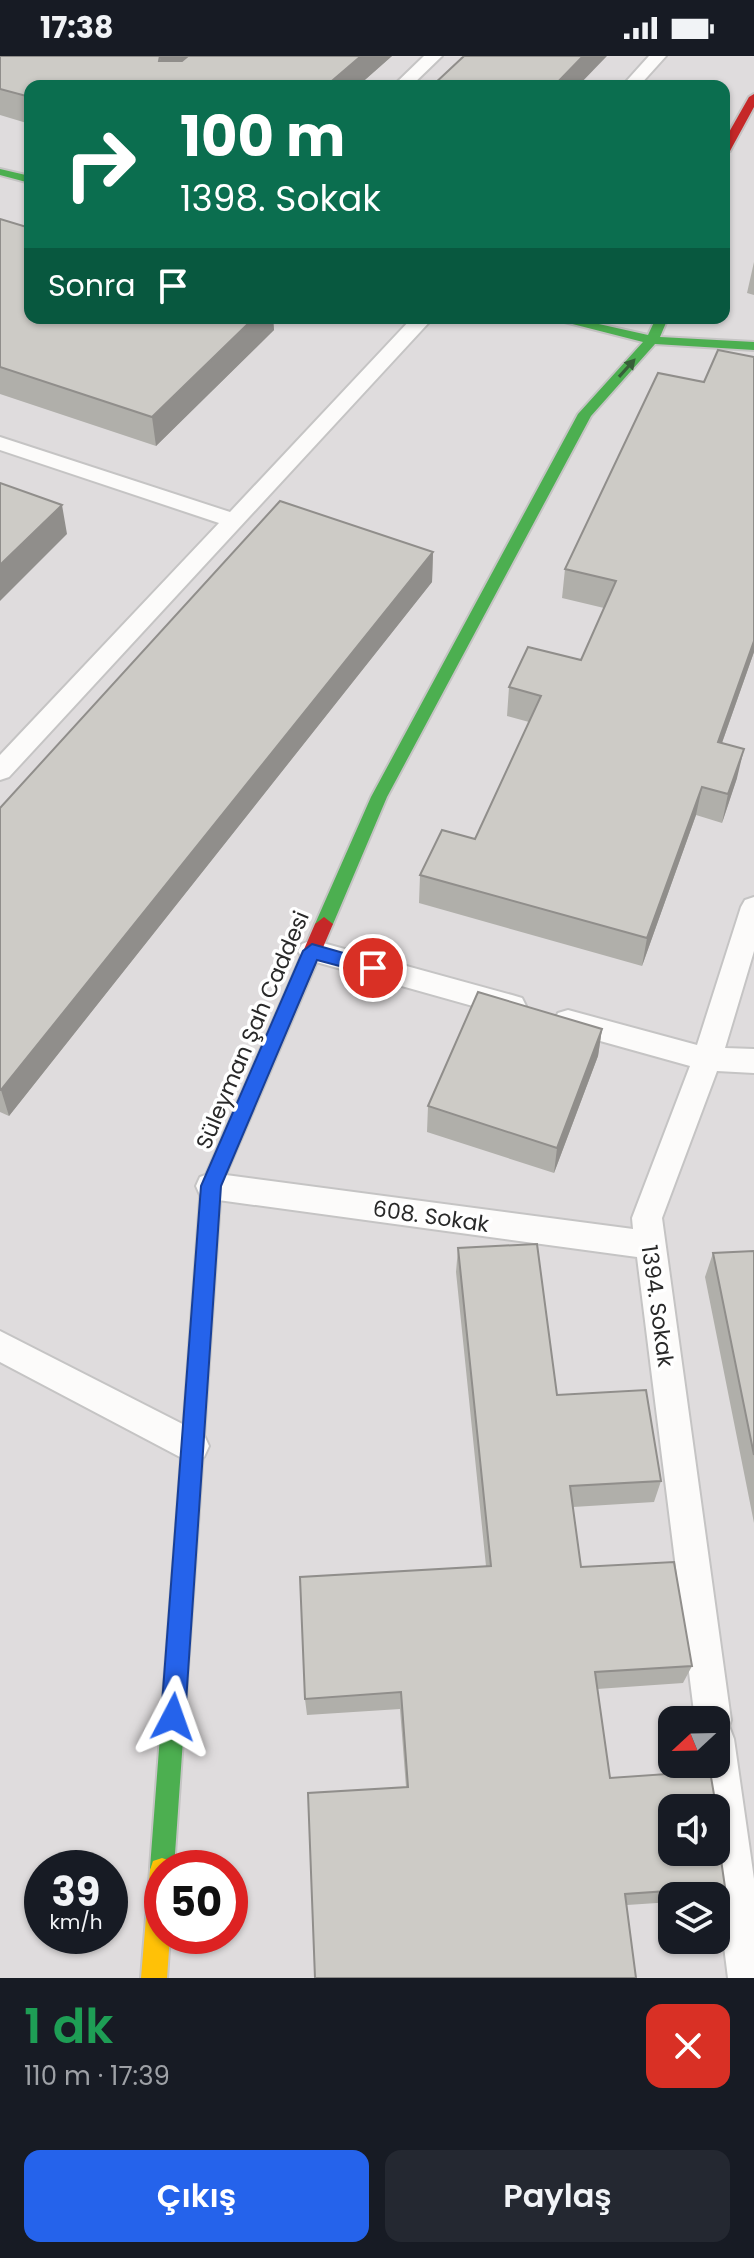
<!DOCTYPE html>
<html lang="tr">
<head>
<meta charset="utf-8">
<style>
  :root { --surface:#171b24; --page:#242831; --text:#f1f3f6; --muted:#9ea1a6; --accent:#2563eb }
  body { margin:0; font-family:Poppins,sans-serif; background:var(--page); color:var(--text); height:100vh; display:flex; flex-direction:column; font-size:30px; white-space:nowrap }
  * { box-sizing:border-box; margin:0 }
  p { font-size:26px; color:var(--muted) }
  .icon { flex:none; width:44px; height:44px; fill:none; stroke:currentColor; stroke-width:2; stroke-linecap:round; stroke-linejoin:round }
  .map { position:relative; height:1922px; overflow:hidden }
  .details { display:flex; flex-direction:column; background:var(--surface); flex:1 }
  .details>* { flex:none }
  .hud { position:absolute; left:24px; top:24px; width:706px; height:244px; border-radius:16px; box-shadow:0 2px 6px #0004; background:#0b6e4f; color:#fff; overflow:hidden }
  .needle { width:52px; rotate:248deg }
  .controls { position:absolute; left:658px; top:1650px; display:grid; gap:16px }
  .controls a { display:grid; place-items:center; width:72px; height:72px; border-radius:16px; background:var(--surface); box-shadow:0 2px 6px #0004; font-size:40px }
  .speed { position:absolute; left:24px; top:1794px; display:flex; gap:16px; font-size:40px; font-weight:700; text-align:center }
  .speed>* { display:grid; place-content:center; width:104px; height:104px; border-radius:50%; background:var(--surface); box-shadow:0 2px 6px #0004; line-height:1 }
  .speed small { font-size:20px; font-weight:400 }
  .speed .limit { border:12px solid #d22; background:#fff; color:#111 }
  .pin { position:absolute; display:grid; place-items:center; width:68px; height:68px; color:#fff; margin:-34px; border:4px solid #fff; border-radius:50%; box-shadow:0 2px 8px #0007 }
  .me { position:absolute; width:88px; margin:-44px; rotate:4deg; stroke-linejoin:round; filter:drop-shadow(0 0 6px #0008) }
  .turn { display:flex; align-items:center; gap:28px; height:168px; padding:0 24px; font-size:36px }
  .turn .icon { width:104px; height:104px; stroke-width:2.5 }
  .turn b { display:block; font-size:56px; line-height:68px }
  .then { display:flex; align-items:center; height:76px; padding:0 24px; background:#0003; gap:16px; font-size:30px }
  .round { display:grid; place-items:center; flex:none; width:84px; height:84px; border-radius:16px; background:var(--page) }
  .headline { display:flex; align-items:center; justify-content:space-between; height:136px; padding:0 24px }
  h1 { font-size:48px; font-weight:600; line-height:60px; color:#1e9e55 }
  .button { display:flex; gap:16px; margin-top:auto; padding:16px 24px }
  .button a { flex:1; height:92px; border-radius:16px; background:var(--accent); color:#fff; font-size:32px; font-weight:600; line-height:92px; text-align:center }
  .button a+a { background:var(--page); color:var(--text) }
  .status { display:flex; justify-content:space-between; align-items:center; height:56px; padding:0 40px; background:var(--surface); direction:ltr }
  .status svg { height:22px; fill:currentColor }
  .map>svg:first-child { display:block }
  .industrial { fill:#dfdcdd; fill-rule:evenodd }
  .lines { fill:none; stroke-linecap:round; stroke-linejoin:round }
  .lane-casing { stroke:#c5c4c4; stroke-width:4 }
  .fast-casing { stroke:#c5c4c4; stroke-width:4 }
  .slow-casing { stroke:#c5c4c4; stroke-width:4 }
  .jam-casing { stroke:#c5c4c4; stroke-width:4 }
  .lane { fill:#fcfbfa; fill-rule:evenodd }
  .fast { fill:#4caf50; fill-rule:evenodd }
  .slow { fill:#ffc107; fill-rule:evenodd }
  .jam { fill:#c62828; fill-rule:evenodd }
  .wall { fill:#b0afaa }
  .shaded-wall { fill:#908e8b }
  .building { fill:#cdcbc6; stroke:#908e8b; stroke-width:2; fill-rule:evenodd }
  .oneway { fill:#375f39 }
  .route { fill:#2563eb; stroke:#184099; stroke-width:2 }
  .labels { text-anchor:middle; stroke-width:7; stroke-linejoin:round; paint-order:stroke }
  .street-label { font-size:22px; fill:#292929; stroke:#fff }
</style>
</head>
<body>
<div class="status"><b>17:38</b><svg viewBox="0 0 49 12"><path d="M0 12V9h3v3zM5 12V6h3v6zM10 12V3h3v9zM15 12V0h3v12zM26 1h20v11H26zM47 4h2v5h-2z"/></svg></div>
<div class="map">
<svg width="754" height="1922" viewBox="0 0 754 1922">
  <rect width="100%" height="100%" fill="#e8e5de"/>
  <path class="industrial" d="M 0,0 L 754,0 L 754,1922 L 0,1922 ZM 30,30 L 724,30 L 724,262 L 30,262 ZM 672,1664 L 716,1664 L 716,1708 L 672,1708 ZM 672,1752 L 716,1752 L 716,1796 L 672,1796 ZM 42,1812 L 110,1812 L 110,1880 L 42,1880 ZM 162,1812 L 230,1812 L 230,1880 L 162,1880 ZM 672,1840 L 716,1840 L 716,1884 L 672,1884 Z"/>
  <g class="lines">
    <defs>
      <path id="lane" d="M 424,0 L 442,0 L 411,30 L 393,30 Z
        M 649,0 L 666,0 L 639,30 L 622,30 Z
        M 412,262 L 433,262 L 9,721 L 0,724 L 0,699 L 219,467 L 0,394 L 0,381 L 230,456 Z
        M 754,841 L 754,895 L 725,992 L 754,993 L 754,1017 L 717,1015 L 662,1162 L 731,1664 L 729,1670 L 734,1683 L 754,1823 L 754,1922 L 728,1922 L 712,1796 L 716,1796 L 716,1752 L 706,1752 L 701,1708 L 716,1708 L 716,1664 L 695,1664 L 637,1201 L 211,1143 L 200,1139 L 196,1130 L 200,1121 L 211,1117 L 633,1173 L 632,1162 L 690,1010 L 568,976 L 558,973 L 554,965 L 558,957 L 568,954 L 697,989 L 741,851 L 745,844 Z
        M 312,884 L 512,939 L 522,942 L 526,950 L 522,958 L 512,961 L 302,902 L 298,895 L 302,888 Z
        M 0,1275 L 204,1379 L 209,1390 L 204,1401 L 192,1406 L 180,1401 L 0,1306 Z"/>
      <path id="fast" d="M 0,113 L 30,120 L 30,127 L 0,119 Z
        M 549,262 L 572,262 L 648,279 L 656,262 L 668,262 L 660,281 L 754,286 L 754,294 L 655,288 L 591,360 L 387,741 L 333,868 L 324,875 L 318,873 L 315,868 L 371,741 L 578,358 L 643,286 Z
        M 187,1458 L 195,1461 L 198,1469 L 174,1812 L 162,1812 L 162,1824 L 153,1821 L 150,1812 L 176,1469 L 179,1461 Z"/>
      <path id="slow" d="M 162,1802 L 171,1805 L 174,1812 L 162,1812 L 162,1880 L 170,1880 L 167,1922 L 141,1922 L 150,1814 L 153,1805 Z"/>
      <path id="jam" d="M 754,38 L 754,51 L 730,95 L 724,98 L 724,85 L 749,41 Z
        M 324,861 L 333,868 L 221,1130 L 198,1469 L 195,1477 L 187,1480 L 179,1477 L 176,1469 L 201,1130 L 315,868 Z"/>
    </defs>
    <use href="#lane" class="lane-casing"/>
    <use href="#fast" class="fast-casing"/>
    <use href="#slow" class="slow-casing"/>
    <use href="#jam" class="jam-casing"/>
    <use href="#lane" class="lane"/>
    <use href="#fast" class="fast"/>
    <use href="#slow" class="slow"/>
    <use href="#jam" class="jam"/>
  </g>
  <path class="wall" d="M 0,0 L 392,0 L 358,30 L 30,30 L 30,68 L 0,59 Z
    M 0,163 L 30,262 L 273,262 L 274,274 L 156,390 L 0,338 Z
    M 754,206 L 754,239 L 747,237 Z
    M 754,301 L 754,596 L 722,687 L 737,722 L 722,767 L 696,759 L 642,910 L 419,847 L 420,819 L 475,783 L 529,666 L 507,660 L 509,631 L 581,604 L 604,552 L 562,542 L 565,513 L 704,326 Z
    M 433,496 L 432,526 L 9,1060 L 0,1056 L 0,752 Z
    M 602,973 L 598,1000 L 554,1117 L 427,1076 L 428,1050 Z
    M 458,1192 L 557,1339 L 661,1425 L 654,1446 L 573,1451 L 581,1511 L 692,1610 L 683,1627 L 597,1633 L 610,1722 L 718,1783 L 725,1831 L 716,1842 L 716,1840 L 672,1840 L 672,1846 L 627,1849 L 406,1731 L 400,1653 L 307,1659 L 305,1643 L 486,1510 L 456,1216 Z
    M 754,1195 L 754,1467 L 705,1221 L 713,1197 Z"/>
  <path class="shaded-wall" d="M 160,0 L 197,0 L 162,30 Z
    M 361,0 L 392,0 L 358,30 L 326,30 Z
    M 583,0 L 607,0 L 578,30 L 554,30 Z
    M 254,262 L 273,262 L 274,274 L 156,390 L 152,361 Z
    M 62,449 L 67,478 L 0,545 L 0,509 Z
    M 433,496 L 432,526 L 9,1060 L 1,1034 Z
    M 754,585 L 754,596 L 712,715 L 718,686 Z
    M 744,693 L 737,722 L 722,767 L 728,738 Z
    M 702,731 L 696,759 L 642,910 L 647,882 Z
    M 602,973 L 598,1000 L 554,1117 L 557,1092 Z"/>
  <path class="building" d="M 0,0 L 160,0 L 159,5 L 182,5 L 188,0 L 361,0 L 326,30 L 30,30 L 30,41 L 0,33 Z
    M 464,0 L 583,0 L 554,30 L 432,30 Z
    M 0,163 L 30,172 L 30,262 L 254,262 L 152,361 L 0,311 Z
    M 718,294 L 754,301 L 754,585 L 718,686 L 744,693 L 728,738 L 702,731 L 647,882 L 420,819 L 442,774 L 475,783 L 541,640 L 509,631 L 528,591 L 581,604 L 616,525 L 565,513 L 658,317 L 704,326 Z
    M 0,427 L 62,449 L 0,509 Z
    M 280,445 L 433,496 L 1,1034 L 0,1034 L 0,752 Z
    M 478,936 L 602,973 L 557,1092 L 428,1050 Z
    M 537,1188 L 557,1339 L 646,1334 L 661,1425 L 570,1430 L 581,1511 L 674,1506 L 692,1610 L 595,1616 L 610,1722 L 710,1715 L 721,1780 L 718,1783 L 725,1831 L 625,1838 L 636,1922 L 315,1922 L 308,1737 L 408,1731 L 401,1636 L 305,1643 L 300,1521 L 491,1510 L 458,1192 ZM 672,1752 L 716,1752 L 716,1796 L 672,1796 Z
    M 754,1195 L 754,1399 L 713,1197 Z"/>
  <defs><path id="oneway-solid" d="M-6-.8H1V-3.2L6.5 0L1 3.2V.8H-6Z" transform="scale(2)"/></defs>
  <use class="oneway" href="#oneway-solid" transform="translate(627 312) rotate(-48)"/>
  <path class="route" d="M 312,888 L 379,907 L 382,912 L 373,919 L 317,904 L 221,1130 L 185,1661 L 181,1670 L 173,1673 L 164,1670 L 161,1661 L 201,1130 L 303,895 Z"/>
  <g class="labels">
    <g class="street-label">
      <text transform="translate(252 974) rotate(-67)" y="8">Süleyman Şah Caddesi</text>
      <text transform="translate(431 1160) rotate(8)" y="8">608. Sokak</text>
      <text transform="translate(658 1250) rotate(82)" y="8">1394. Sokak</text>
    </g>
  </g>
</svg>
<div class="controls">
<a><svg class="needle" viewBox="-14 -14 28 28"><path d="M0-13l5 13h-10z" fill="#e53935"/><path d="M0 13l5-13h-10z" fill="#9ea1a6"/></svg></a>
<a><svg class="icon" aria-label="sound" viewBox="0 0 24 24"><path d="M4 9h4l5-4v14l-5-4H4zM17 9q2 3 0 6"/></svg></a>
<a><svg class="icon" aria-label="layers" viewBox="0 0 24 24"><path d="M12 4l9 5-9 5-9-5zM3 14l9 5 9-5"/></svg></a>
</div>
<div class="speed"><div>39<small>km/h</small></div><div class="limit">50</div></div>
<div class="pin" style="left:373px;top:912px;background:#d93025"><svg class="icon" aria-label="arrive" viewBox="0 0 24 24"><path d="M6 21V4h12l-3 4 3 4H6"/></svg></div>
<svg class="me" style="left:173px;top:1661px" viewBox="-20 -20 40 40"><path d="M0-17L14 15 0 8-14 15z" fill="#2563eb" stroke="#fff" stroke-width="4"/></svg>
<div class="hud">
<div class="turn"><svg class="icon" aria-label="right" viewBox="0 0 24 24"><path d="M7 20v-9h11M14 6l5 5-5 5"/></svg><div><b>100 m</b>1398. Sokak</div></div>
<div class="then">Sonra<svg class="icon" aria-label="arrive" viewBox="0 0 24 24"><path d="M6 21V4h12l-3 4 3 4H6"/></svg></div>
</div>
</div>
<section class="details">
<div class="headline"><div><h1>1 dk</h1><p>110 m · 17:39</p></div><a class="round" style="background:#d93025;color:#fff"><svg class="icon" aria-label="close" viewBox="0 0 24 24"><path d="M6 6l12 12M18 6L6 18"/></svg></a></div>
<div class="button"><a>Çıkış</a><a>Paylaş</a></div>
</section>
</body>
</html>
